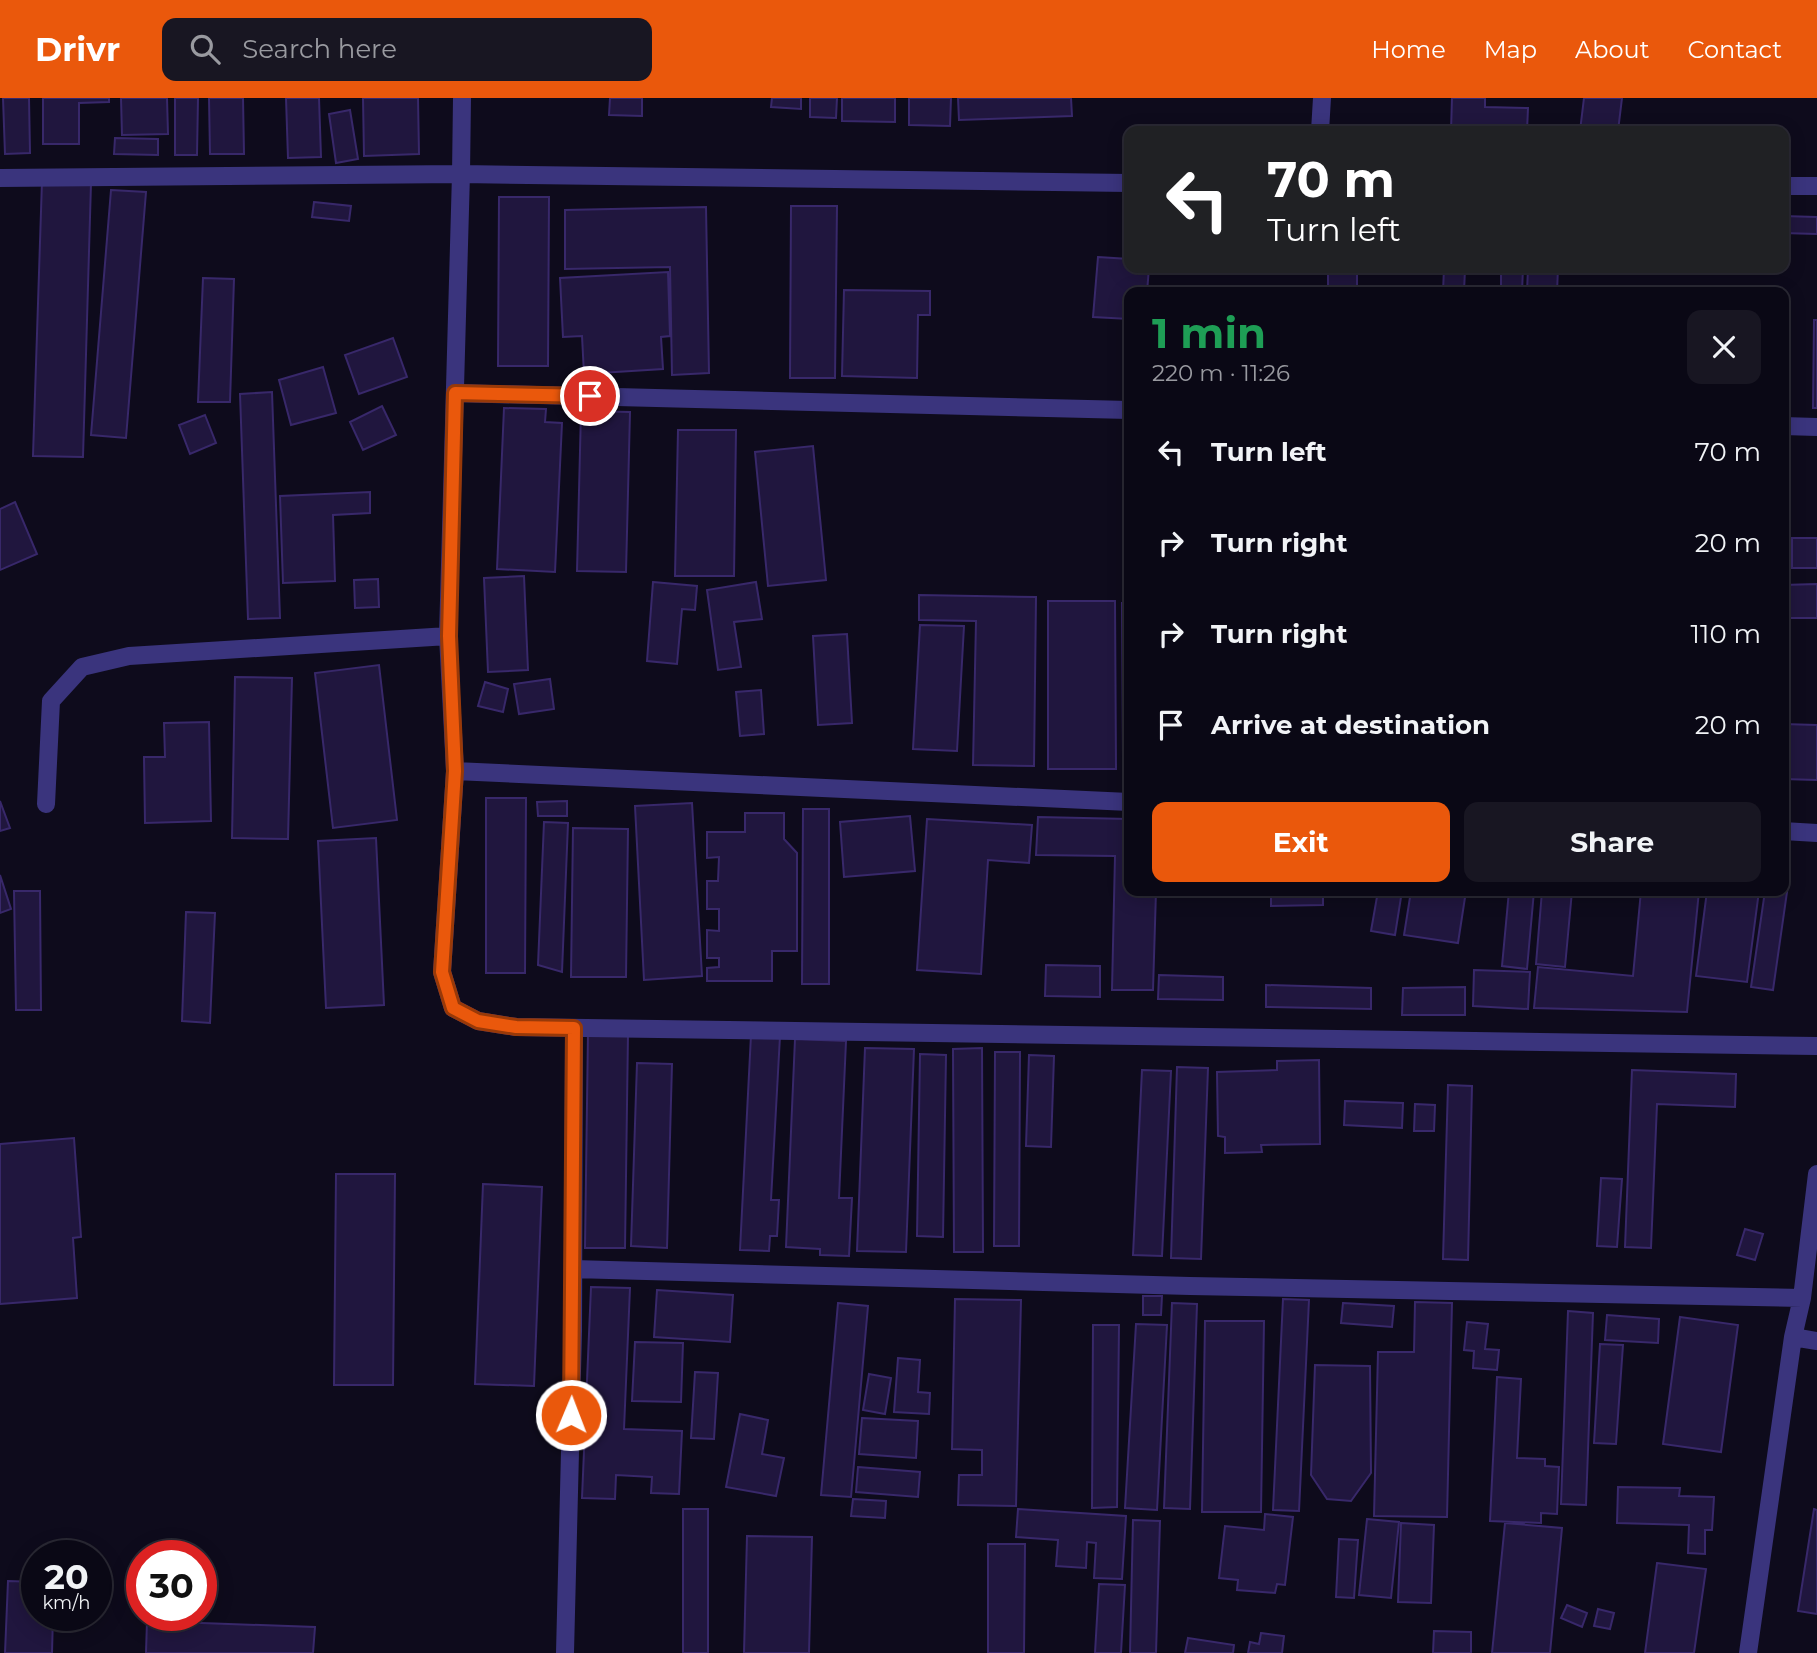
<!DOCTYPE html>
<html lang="en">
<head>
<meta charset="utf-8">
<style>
  :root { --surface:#0a0815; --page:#181622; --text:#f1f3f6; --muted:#999aa0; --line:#2a2934; --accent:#ea580c }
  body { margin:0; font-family:Montserrat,sans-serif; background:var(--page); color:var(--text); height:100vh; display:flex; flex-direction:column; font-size:26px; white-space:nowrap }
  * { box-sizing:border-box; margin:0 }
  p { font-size:23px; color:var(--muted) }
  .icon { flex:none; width:38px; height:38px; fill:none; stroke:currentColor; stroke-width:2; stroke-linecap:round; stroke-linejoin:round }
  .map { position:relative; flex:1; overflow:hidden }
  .drawer { position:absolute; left:1124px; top:189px; width:665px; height:609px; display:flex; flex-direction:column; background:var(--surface); border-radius:14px; box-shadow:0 4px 18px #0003,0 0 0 2px var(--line) }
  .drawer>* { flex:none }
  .guide { position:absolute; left:1124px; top:28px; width:665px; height:147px; border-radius:14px; box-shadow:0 4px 18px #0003,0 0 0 2px var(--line); background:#202124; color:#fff; overflow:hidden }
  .speed { position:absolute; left:21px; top:1442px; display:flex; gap:14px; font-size:35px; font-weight:700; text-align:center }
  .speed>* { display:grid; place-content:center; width:91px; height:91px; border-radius:50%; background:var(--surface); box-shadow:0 4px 18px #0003,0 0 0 2px var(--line); line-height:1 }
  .speed small { font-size:18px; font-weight:400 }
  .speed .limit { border:10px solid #d22; background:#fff; color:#111 }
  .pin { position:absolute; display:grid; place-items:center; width:60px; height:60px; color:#fff; margin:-30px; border:4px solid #fff; border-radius:50%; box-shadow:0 2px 7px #0007 }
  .me { position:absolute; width:77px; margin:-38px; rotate:1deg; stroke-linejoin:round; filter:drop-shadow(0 0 5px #0008) }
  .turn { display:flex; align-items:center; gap:24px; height:147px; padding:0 28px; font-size:32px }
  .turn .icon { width:91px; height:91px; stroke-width:2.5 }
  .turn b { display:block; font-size:49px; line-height:60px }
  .round { display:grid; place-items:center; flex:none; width:74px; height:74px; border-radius:14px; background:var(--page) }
  .overview { display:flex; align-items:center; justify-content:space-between; height:119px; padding:0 28px }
  h1 { font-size:42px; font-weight:700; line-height:52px; color:#1e9e55 }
  .action { display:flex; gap:14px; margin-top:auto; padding:14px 28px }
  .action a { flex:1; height:80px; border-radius:14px; background:var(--accent); color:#fff; font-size:28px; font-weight:700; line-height:80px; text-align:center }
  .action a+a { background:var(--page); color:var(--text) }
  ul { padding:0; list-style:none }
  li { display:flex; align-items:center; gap:21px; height:91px; padding:0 28px }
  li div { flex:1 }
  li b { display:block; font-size:26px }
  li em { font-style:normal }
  header { display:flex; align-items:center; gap:42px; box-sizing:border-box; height:98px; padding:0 35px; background:var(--accent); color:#fff }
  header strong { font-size:33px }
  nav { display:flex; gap:38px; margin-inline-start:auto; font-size:24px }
  .search { width:490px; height:63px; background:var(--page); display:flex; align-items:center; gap:18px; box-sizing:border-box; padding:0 24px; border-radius:14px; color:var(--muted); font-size:26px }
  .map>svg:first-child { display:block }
  .building { fill:#20163e; stroke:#38286a; stroke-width:2 }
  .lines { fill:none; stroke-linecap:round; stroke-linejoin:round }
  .minor { stroke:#3a347d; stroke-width:18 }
  .route-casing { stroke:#983908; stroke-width:18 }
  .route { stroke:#ea580c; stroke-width:12 }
</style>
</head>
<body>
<header>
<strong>Drivr</strong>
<div class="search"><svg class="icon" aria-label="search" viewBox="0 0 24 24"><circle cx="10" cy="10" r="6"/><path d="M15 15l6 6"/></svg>Search here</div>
<nav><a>Home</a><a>Map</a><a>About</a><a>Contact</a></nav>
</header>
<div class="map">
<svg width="1817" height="1555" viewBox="0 0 1817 1555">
  <rect width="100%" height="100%" fill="#0e0b1c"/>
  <path class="building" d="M 3,0 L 29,0 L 30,55 L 5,56 Z
    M 43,0 L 109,0 L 109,4 L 79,5 L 79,46 L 43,46 Z
    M 121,0 L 167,0 L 168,36 L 122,37 Z
    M 175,0 L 198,0 L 197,57 L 175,57 Z
    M 209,0 L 243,0 L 244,56 L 210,56 Z
    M 286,0 L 319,0 L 321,59 L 288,60 Z
    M 363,0 L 418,0 L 419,56 L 364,58 Z
    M 610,0 L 642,0 L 642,18 L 609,17 Z
    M 772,0 L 801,0 L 801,11 L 771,9 Z
    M 810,0 L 837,0 L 836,20 L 810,19 Z
    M 842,0 L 895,0 L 895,24 L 842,23 Z
    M 909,0 L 951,0 L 950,28 L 909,27 Z
    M 958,0 L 1071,0 L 1072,18 L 959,22 Z
    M 1452,0 L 1485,0 L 1485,9 L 1528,10 L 1527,33 L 1451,33 Z
    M 1584,0 L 1622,0 L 1618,33 L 1580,33 Z
    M 350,12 L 358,61 L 336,65 L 329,16 Z
    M 115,40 L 158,41 L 158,57 L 114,56 Z
    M 42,83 L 91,85 L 83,359 L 33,358 Z
    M 111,92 L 146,94 L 126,340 L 91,337 Z
    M 499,99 L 549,99 L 548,268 L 498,268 Z
    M 314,104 L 351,108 L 349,123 L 312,119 Z
    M 791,108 L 837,108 L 835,280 L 790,280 Z
    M 706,109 L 709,275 L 672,277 L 670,169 L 565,171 L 565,112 Z
    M 1783,118 L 1817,119 L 1817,136 L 1783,135 Z
    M 1098,159 L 1129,161 L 1129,170 L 1149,170 L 1147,194 L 1129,194 L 1129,221 L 1093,219 Z
    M 1328,170 L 1357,170 L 1357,194 L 1328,194 Z
    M 1444,170 L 1523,170 L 1522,194 L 1501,194 L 1501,172 L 1465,171 L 1464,194 L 1443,194 Z
    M 1528,170 L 1558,170 L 1557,194 L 1527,194 Z
    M 668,174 L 670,238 L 661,239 L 663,271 L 584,276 L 582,238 L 563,239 L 560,180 Z
    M 203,180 L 234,181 L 230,304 L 198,304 Z
    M 1746,189 L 1746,194 L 1699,194 L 1699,190 Z
    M 844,192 L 930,193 L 930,217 L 918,217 L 917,280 L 842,278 Z
    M 1814,222 L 1817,222 L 1817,310 L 1813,310 Z
    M 393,240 L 407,279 L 359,296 L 345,257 Z
    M 323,269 L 336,315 L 291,327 L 279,282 Z
    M 272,294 L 280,520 L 248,521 L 240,296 Z
    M 382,308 L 396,337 L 363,352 L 350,324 Z
    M 504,310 L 546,311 L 545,324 L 562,325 L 555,474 L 497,471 Z
    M 581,313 L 630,314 L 626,474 L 577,473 Z
    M 205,317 L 216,345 L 190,356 L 179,327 Z
    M 678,332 L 736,332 L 734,478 L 675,478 Z
    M 813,348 L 826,482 L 768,488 L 755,354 Z
    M 370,394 L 370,415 L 333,417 L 335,483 L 283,485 L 280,398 Z
    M 15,404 L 37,456 L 0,472 L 0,411 Z
    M 1783,420 L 1786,420 L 1788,467 L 1783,467 Z
    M 1792,440 L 1817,440 L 1817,470 L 1792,470 Z
    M 524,478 L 528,572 L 488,574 L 484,480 Z
    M 378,481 L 379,509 L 355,510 L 354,482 Z
    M 653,484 L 697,488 L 695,512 L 682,511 L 677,566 L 647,563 Z
    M 756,484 L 762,521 L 734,524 L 741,569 L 718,572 L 707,492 Z
    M 1817,486 L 1817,520 L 1783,520 L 1783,487 Z
    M 919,497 L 1036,499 L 1034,668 L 973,667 L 976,523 L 919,522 Z
    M 1048,503 L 1115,503 L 1116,671 L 1048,671 Z
    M 1122,505 L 1129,505 L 1129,658 L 1123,658 Z
    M 920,527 L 964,528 L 957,653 L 913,651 Z
    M 847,536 L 852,625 L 818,627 L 813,538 Z
    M 379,567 L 397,722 L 333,730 L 315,575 Z
    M 235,579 L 292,580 L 288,741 L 232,740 Z
    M 550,581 L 554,611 L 519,616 L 514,586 Z
    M 485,584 L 508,591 L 503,614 L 478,608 Z
    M 761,592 L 764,636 L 740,638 L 736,594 Z
    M 209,624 L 211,723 L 145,725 L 144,659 L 165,659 L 164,625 Z
    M 1783,626 L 1817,627 L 1817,682 L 1783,681 Z
    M 486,700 L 526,700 L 525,875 L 486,875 Z
    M 0,703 L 10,730 L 0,733 Z
    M 567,703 L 567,718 L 538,718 L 537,704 Z
    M 692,705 L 702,878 L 644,882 L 635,708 Z
    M 803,711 L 829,711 L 829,886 L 802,886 Z
    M 745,715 L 784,715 L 784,741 L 797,755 L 797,853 L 772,853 L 772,883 L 707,883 L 707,870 L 719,869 L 719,860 L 707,860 L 707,832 L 719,833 L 719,811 L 707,811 L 707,783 L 718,783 L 719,759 L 707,760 L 707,734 L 745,734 Z
    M 910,718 L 915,773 L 844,779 L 840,724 Z
    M 1038,719 L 1129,721 L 1129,793 L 1156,793 L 1153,892 L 1112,892 L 1115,758 L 1036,757 Z
    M 927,721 L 1032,727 L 1029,765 L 988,762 L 981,876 L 917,872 Z
    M 544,724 L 568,725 L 562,874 L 538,867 Z
    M 573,730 L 628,731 L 626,879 L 571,879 Z
    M 376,740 L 384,907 L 326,910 L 318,743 Z
    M 0,777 L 11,811 L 0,815 Z
    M 1783,779 L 1789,780 L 1773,892 L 1751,889 L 1765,793 L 1783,793 Z
    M 14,793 L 40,793 L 41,912 L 16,912 Z
    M 1271,793 L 1323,793 L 1323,807 L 1271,808 Z
    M 1378,793 L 1402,793 L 1395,837 L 1371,833 Z
    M 1411,793 L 1466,793 L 1458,845 L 1404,837 Z
    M 1509,793 L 1534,793 L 1527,871 L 1502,868 Z
    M 1542,793 L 1572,793 L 1565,869 L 1536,866 Z
    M 1641,793 L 1699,793 L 1687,914 L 1534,910 L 1538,869 L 1633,878 Z
    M 1707,793 L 1759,793 L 1747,884 L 1696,878 Z
    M 186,814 L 215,815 L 210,925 L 182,923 Z
    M 1046,867 L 1100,868 L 1100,899 L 1045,898 Z
    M 1474,872 L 1530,874 L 1528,911 L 1473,908 Z
    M 1159,877 L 1223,879 L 1223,902 L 1158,901 Z
    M 1266,887 L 1371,890 L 1371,911 L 1266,909 Z
    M 1465,889 L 1465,917 L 1402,917 L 1403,890 Z
    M 588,934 L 628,935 L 625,1150 L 585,1150 Z
    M 751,937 L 780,938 L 771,1102 L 779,1102 L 777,1138 L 770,1138 L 769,1153 L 740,1152 Z
    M 795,941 L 846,943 L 839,1100 L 852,1100 L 849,1158 L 820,1157 L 820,1151 L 786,1149 Z
    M 865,950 L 914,951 L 906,1154 L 857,1153 Z
    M 982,950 L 983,1154 L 954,1154 L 953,951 Z
    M 995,954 L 1020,954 L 1019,1148 L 994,1148 Z
    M 920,956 L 946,957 L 943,1139 L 917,1138 Z
    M 1029,957 L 1054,958 L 1051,1049 L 1026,1048 Z
    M 1319,962 L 1320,1046 L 1261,1047 L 1262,1054 L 1225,1055 L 1225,1039 L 1218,1038 L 1217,974 L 1277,972 L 1277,963 Z
    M 637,965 L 672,966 L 667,1150 L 631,1148 Z
    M 1177,969 L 1208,970 L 1201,1161 L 1171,1160 Z
    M 1142,972 L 1171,973 L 1162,1158 L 1133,1157 Z
    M 1632,972 L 1736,976 L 1735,1009 L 1657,1006 L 1651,1150 L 1625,1149 Z
    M 1448,987 L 1472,988 L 1468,1162 L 1443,1161 Z
    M 1345,1003 L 1403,1005 L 1402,1030 L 1344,1027 Z
    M 1415,1006 L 1435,1007 L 1434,1033 L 1414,1033 Z
    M 74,1040 L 81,1139 L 73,1140 L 77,1200 L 0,1206 L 0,1046 Z
    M 336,1076 L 395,1076 L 393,1287 L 334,1287 Z
    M 1601,1080 L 1622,1081 L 1617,1149 L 1597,1148 Z
    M 483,1086 L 542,1089 L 534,1288 L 475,1286 Z
    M 1745,1131 L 1763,1136 L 1755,1162 L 1737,1157 Z
    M 591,1189 L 630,1190 L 624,1331 L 682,1333 L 679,1396 L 651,1395 L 652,1379 L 616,1377 L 615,1401 L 582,1400 Z
    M 657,1192 L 733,1197 L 730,1244 L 654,1239 Z
    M 1143,1198 L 1162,1198 L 1161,1217 L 1143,1217 Z
    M 955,1201 L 1021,1202 L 1016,1408 L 958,1407 L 959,1377 L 982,1377 L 982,1352 L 952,1351 Z
    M 1283,1201 L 1309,1202 L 1299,1413 L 1273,1412 Z
    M 1415,1204 L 1452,1205 L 1447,1419 L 1374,1418 L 1378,1254 L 1414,1254 Z
    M 838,1205 L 868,1208 L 851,1399 L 821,1397 Z
    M 1172,1205 L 1197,1206 L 1190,1411 L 1164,1410 Z
    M 1343,1205 L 1394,1208 L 1392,1229 L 1341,1225 Z
    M 1568,1213 L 1593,1215 L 1586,1407 L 1561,1406 Z
    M 1607,1217 L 1659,1221 L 1658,1245 L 1605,1242 Z
    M 1680,1219 L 1738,1227 L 1721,1354 L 1663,1346 Z
    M 1205,1223 L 1264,1223 L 1261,1414 L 1202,1414 Z
    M 1467,1224 L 1488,1226 L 1485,1251 L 1499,1252 L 1497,1272 L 1473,1270 L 1474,1253 L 1464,1252 Z
    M 1136,1226 L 1167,1227 L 1157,1412 L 1125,1410 Z
    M 1093,1227 L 1119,1227 L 1117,1409 L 1092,1410 Z
    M 635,1244 L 683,1245 L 681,1304 L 632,1303 Z
    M 1600,1246 L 1623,1247 L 1616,1346 L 1594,1345 Z
    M 898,1260 L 920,1262 L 918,1294 L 930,1295 L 929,1316 L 894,1314 Z
    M 1315,1267 L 1370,1268 L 1371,1375 L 1351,1403 L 1327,1401 L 1311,1377 Z
    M 695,1274 L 718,1275 L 714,1341 L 691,1340 Z
    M 869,1276 L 891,1280 L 885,1316 L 863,1312 Z
    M 1497,1279 L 1521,1281 L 1517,1360 L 1545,1361 L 1545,1368 L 1559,1369 L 1557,1416 L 1541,1415 L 1541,1425 L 1490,1423 Z
    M 740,1316 L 768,1322 L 762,1356 L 784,1360 L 776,1398 L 726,1389 Z
    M 862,1320 L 918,1323 L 916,1360 L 859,1356 Z
    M 858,1369 L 920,1374 L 918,1399 L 856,1394 Z
    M 1618,1389 L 1680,1390 L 1679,1398 L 1714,1399 L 1712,1432 L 1705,1432 L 1705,1456 L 1688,1455 L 1689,1427 L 1617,1425 Z
    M 853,1401 L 886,1403 L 885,1420 L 851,1418 Z
    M 683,1411 L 708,1411 L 708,1555 L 683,1555 Z
    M 1018,1411 L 1126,1418 L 1122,1481 L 1094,1480 L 1096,1445 L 1087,1444 L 1086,1470 L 1056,1468 L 1058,1442 L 1016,1439 Z
    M 1814,1411 L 1817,1412 L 1817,1516 L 1798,1513 Z
    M 1265,1416 L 1293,1419 L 1285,1487 L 1277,1486 L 1275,1495 L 1237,1492 L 1238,1482 L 1219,1480 L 1225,1428 L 1264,1432 Z
    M 1367,1421 L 1399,1424 L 1391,1500 L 1359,1497 Z
    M 1133,1422 L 1160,1423 L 1156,1555 L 1130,1555 Z
    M 1401,1425 L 1434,1427 L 1431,1505 L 1398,1504 Z
    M 1505,1425 L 1562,1430 L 1550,1555 L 1492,1555 Z
    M 747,1438 L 812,1439 L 809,1555 L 744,1555 Z
    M 1339,1441 L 1358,1442 L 1354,1500 L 1336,1499 Z
    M 988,1446 L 1025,1446 L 1024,1555 L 988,1555 Z
    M 1657,1465 L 1706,1471 L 1694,1555 L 1645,1555 Z
    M 8,1483 L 37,1484 L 37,1517 L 53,1517 L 52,1555 L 5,1555 Z
    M 1099,1486 L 1125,1487 L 1121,1555 L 1095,1555 Z
    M 1567,1507 L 1587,1515 L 1582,1529 L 1561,1520 Z
    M 1598,1511 L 1614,1515 L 1610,1531 L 1594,1528 Z
    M 147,1523 L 315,1529 L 313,1555 L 146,1555 Z
    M 1434,1533 L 1471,1534 L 1471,1555 L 1433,1555 Z
    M 1261,1535 L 1284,1538 L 1282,1555 L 1248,1555 L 1250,1544 L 1259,1546 Z
    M 1188,1540 L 1234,1547 L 1233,1555 L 1185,1555 Z"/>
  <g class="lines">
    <path class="minor" d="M 462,0 L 461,76 L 1129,85
      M 1320,33 L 1322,0
      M 0,80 L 461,76 L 448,538 L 455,673 L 442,874 L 453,910 L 478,923 L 516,929 L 1817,948
      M 1783,88 L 1817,88
      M 455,295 L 1129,312
      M 1783,328 L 1817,329
      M 455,673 L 1129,704
      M 46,706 L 51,603 L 82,569 L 129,558 L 448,538
      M 1783,733 L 1817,735
      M 573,1171 L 1190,1188 L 1802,1200
      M 1793,1239 L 1817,1243
      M 565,1555 L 573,1233 L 574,930
      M 1748,1555 L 1793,1239 L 1802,1200 L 1817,1076"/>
  </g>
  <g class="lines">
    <defs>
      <path id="route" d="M 571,1317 L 574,930 L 516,929 L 478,923 L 453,910 L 442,874 L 455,673 L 449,538 L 455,295 L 590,298"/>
    </defs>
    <use href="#route" class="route-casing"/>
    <use href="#route" class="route"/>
  </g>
</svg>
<div class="speed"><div>20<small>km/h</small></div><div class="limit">30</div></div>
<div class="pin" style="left:590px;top:298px;background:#d93025"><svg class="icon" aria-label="arrive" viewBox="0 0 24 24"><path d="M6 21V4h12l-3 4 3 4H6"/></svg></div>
<svg class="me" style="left:571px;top:1317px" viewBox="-20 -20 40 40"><circle r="17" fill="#ea580c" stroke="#fff" stroke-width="3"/><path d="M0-11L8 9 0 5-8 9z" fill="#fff"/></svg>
<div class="guide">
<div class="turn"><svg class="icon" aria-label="left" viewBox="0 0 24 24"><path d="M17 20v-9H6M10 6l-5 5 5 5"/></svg><div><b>70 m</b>Turn left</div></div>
</div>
<section class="drawer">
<div class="overview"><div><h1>1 min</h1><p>220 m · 11:26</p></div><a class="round"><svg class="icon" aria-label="close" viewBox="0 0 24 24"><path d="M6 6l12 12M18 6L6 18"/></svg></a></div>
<ul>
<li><svg class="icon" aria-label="left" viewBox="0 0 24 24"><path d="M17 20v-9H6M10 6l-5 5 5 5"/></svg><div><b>Turn left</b></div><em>70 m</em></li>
<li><svg class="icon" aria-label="right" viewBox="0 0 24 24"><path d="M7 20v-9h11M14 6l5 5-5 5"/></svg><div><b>Turn right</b></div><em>20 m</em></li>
<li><svg class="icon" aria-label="right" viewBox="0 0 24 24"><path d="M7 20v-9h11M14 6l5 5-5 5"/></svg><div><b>Turn right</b></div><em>110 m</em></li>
<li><svg class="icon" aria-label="arrive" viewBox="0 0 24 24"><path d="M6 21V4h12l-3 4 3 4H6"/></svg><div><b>Arrive at destination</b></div><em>20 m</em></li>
</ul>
<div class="action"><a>Exit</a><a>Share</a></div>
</section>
</div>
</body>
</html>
